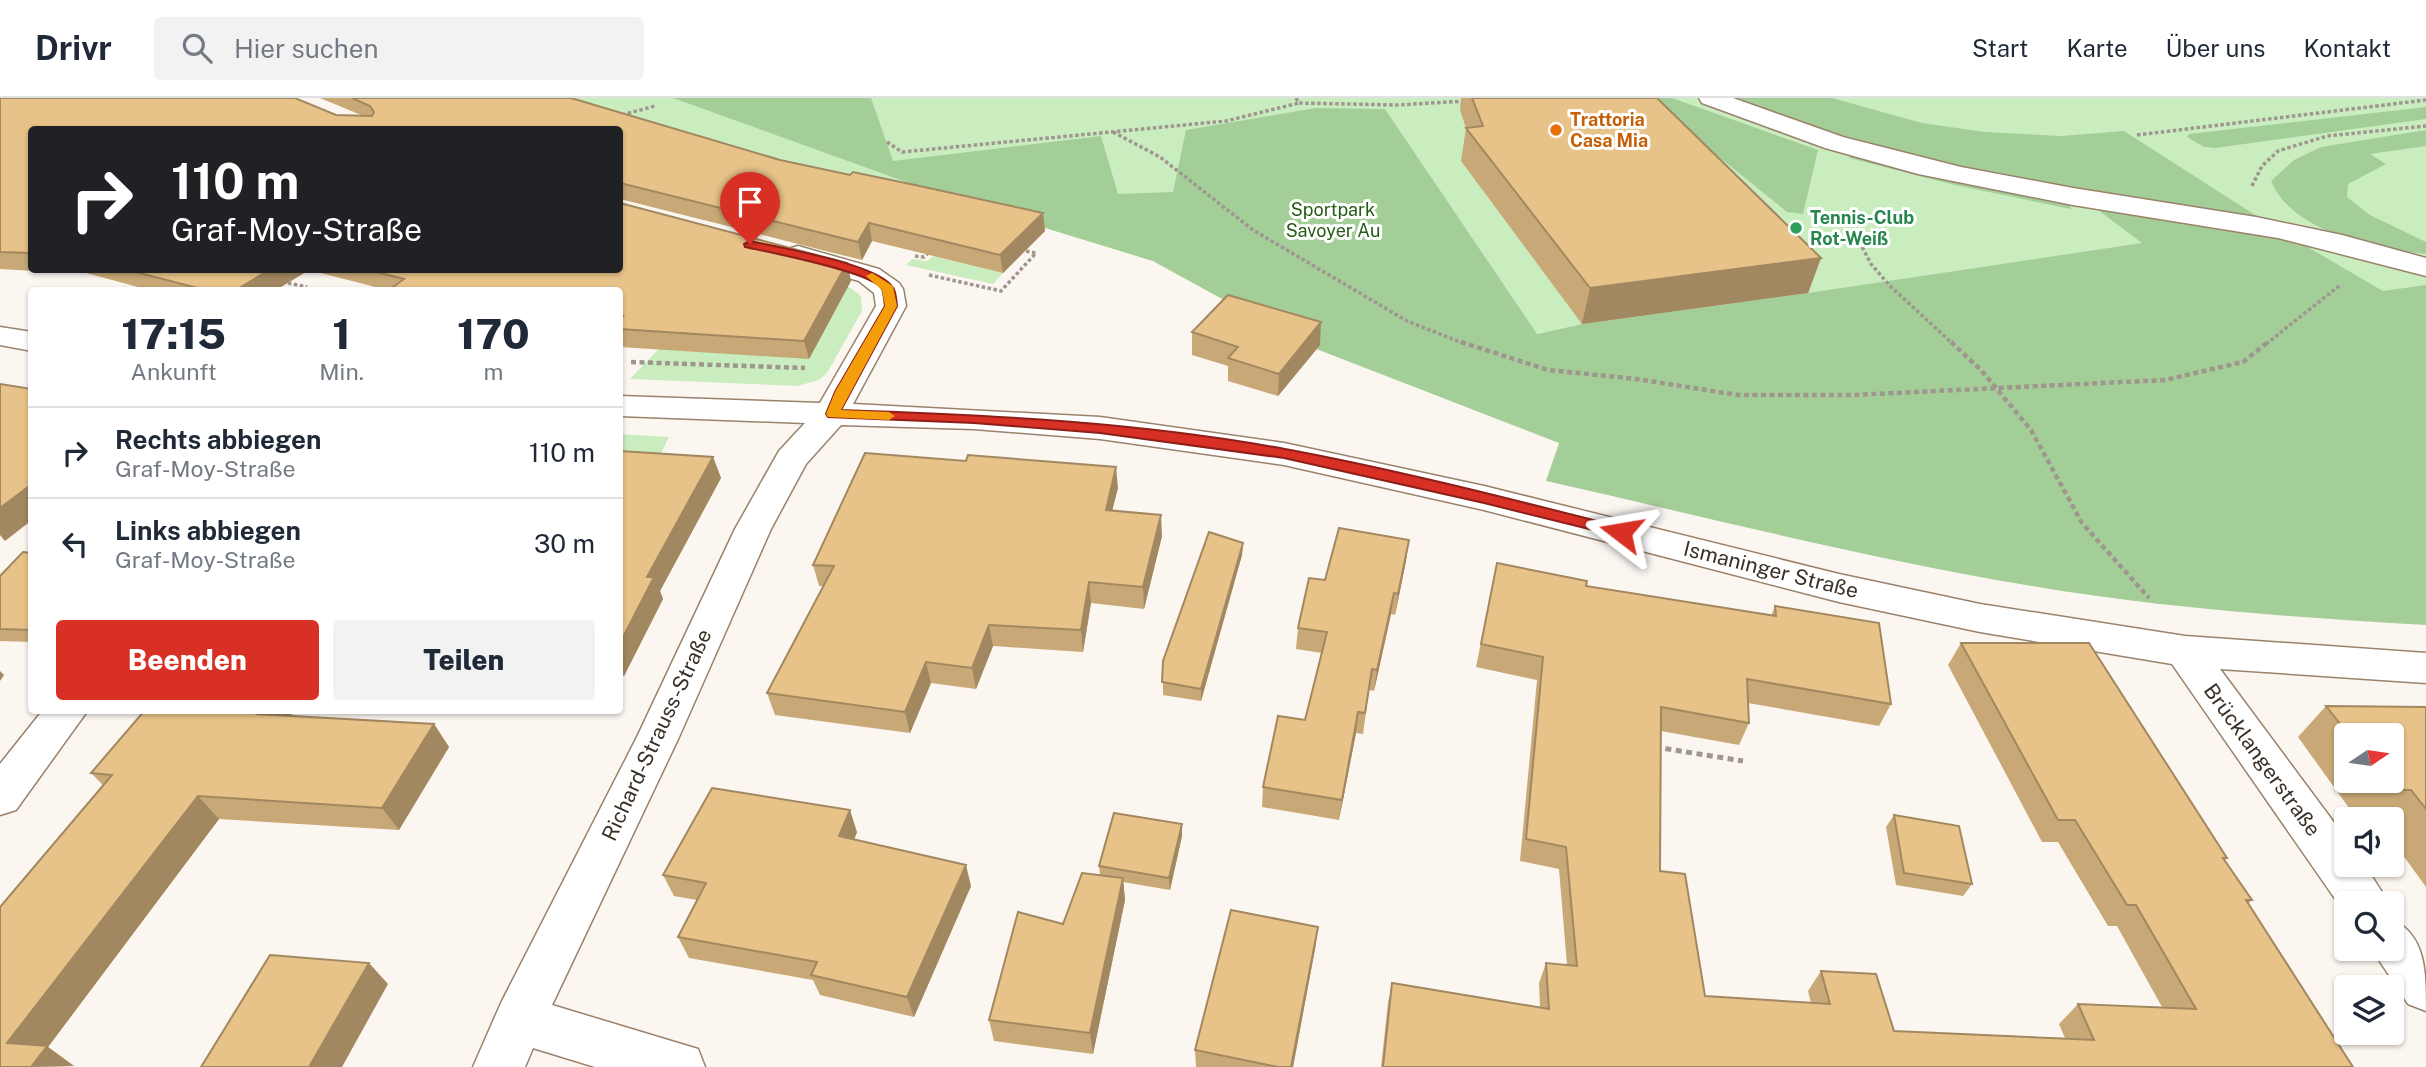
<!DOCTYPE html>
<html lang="de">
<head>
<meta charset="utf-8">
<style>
  :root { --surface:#fff; --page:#f2f2f3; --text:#1f2937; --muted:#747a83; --line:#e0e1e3; --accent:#d93025 }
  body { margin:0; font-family:"Public Sans",sans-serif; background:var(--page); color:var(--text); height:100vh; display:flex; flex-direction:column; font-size:26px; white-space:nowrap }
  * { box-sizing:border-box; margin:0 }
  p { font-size:23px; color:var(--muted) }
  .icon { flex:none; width:38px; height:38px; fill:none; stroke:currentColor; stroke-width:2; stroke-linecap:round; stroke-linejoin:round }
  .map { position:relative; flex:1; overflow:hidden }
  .details { position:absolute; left:28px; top:189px; width:595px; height:427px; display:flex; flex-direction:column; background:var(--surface); border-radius:7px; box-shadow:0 2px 5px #0004 }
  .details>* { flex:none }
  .top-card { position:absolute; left:28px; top:28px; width:595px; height:147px; border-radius:7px; box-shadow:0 2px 5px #0004; background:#202124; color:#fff; overflow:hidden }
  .needle { width:46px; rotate:77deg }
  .buttons { position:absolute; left:2334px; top:625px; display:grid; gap:14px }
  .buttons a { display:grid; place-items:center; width:70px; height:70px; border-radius:7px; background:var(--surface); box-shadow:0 2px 5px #0004; font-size:35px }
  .pin { position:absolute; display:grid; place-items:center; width:60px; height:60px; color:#fff; margin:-72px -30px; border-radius:50% 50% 50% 0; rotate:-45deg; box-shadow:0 0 7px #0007 }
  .pin .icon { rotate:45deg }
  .me { position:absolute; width:77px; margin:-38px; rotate:284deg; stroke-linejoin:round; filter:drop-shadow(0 0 5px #0008) }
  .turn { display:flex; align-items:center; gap:24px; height:147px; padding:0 28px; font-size:32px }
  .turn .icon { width:91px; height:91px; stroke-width:2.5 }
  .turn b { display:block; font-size:49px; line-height:60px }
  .eta { display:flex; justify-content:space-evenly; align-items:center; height:119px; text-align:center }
  .eta b { font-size:42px; font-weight:800; line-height:49px }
  .button { display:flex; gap:14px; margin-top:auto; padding:14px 28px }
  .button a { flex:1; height:80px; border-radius:7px; background:var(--accent); color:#fff; font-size:28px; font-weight:800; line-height:80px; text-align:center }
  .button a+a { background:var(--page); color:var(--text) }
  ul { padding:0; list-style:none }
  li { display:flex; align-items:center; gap:21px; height:91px; padding:0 28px; border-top:2px solid var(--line) }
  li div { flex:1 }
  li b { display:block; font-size:26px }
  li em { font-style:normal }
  header { display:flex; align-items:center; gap:42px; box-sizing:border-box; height:98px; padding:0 35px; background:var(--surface); border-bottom:2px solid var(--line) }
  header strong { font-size:33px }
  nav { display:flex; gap:38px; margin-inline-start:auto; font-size:24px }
  .search { width:490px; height:63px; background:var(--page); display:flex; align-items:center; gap:18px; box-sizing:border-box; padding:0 24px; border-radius:7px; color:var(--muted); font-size:26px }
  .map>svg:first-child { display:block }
  .green { fill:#caedc0 }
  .forest { fill:#a4ce98 }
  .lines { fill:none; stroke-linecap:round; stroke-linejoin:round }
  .minor-casing { stroke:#9a826b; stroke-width:3 }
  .path-far2 { stroke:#9e968f; stroke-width:3.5; stroke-dasharray:3.5 2.5; stroke-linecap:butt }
  .path-far1 { stroke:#9e968f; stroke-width:4.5; stroke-dasharray:5 3.5; stroke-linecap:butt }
  .path { stroke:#9e968f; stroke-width:5; stroke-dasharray:6 4.5; stroke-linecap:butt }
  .minor { fill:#fff; fill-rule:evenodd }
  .wall { fill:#c8a876; fill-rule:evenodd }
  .shaded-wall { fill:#a28860 }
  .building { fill:#e8c389; stroke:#a28860; stroke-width:2 }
  .route { fill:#d93025; stroke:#8d1f18; stroke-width:2 }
  .slow { fill:#f59e0b }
  .food-dot { fill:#e8710a; stroke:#fff; stroke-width:2.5 }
  .leisure-dot { fill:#2e9e5b; stroke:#fff; stroke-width:2.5 }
  .labels { text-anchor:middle; stroke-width:6; stroke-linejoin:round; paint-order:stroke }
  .far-food-label { font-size:18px; font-weight:bold; fill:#c56008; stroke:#fff; text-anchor:start }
  .far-park-label { font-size:18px; fill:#265b15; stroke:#fff }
  .far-leisure-label { font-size:18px; font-weight:bold; fill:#27864d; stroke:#fff; text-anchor:start }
  .street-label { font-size:21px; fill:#3a3026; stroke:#fff }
</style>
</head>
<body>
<header>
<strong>Drivr</strong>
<div class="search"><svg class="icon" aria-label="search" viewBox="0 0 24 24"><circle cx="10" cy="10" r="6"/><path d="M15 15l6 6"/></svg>Hier suchen</div>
<nav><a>Start</a><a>Karte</a><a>Über uns</a><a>Kontakt</a></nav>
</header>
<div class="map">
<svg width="2426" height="969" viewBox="0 0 2426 969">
  <rect width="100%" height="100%" fill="#fcf6f1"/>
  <path class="green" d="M 519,0 L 2426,0 L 2426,215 L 1808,195 L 1582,226 L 1536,236 L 1306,247 L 1153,163 L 967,106 L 847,145 L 845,158 L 778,141 L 823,103 L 751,134 L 740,132 L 764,111 L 620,69 L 654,39 L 610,25 L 440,32 Z
    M 933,158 L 1003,175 L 993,186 L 906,167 L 912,161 L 927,163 Z
    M 743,162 L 849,189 L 861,198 L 862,213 L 827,275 L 819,282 L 797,288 L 630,281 Z
    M 620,336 L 669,339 L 658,362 L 620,360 Z"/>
  <path class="forest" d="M 673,0 L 871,0 L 893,63 L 1101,38 L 1118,96 L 1173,94 L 1186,32 L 1316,10 L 1385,11 L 1537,236 L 1582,226 L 1808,195 L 2142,145 L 2070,91 L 1971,73 L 1813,29 L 1732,0 L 1832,0 L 1922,25 L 1985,34 L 2061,38 L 2124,33 L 2277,131 L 2383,193 L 2426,187 L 2426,527 C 2292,519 2158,510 2026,487 C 1865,460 1706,419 1546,383 L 1559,345 L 1306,247 L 1153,163 L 967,106 Z
    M 1646,0 L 1672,0 L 1818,52 L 1803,116 L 1787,114 Z
    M 2426,9 L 2426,21 L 2215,50 L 2204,49 L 2187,39 L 2189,36 Z
    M 2426,32 L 2426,48 L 2370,56 L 2386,66 L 2348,86 L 2347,99 L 2370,117 L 2426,144 L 2426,156 C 2375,150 2292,135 2271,83 L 2294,62 L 2321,49 Z
    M 1852,56 L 2070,106 L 2071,111 L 1955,87 L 1849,60 Z"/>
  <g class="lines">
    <defs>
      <path id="minor" d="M 1699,0 L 1733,0 L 1843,39 L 1961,69 L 2073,90 L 2256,119 L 2342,137 L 2426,160 L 2426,178 L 2278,140 L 2073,107 L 1918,76 L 1825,50 L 1702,5 Z
        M 798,148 L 879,171 L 899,185 L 903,191 L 906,208 L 853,306 L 1100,319 L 1284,345 L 1484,388 L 1839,476 L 1980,506 L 2185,538 L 2426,555 L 2426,585 L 2220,571 L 2347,742 L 2347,766 L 2364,766 L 2389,805 L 2347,805 L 2347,818 L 2172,566 L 1980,534 L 1839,504 L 1484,412 L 1284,367 L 1100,341 L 974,331 L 841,327 L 806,366 L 771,431 L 679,639 L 552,907 L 698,951 L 705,969 L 595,969 L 533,950 L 525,969 L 473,969 L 501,905 L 637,639 L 735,431 L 779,353 L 805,325 L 620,318 L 620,298 L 820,305 L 876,208 L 874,195 L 859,183 L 788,163 L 783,157 L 788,151 Z
        M 0,229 L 32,234 L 32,253 L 0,247 Z
        M 43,612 L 88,612 L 16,712 L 0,717 L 0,666 Z
        M 2392,821 C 2426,838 2426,873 2426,913 L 2408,906 L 2371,850 L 2392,850 Z"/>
    </defs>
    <use href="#minor" class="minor-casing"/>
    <path class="path-far2" d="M 1296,0 L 1299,5 L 1397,7 L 1466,3
      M 622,17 L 655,8
      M 1113,34 L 1160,59 L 1253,132 L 1407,223 L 1465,246
      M 2137,37 L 2426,2
      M 887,44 L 902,54 L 1226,23 L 1299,5
      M 2252,88 L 2262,68 L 2278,53 L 2327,38 L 2426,28
      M 1854,133 L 1871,166 L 1890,188 L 1953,246
      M 915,158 L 924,159 L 931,152
      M 929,177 L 1001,193 L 1036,155 L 1025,153
      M 288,185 L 307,189
      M 2266,246 L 2339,188"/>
    <path class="path-far1" d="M 1461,244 L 1548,272 L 1637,281 L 1738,297 L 1853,297 L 2165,282 L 2243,264 L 2268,244
      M 1951,244 L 1981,272 L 2031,332 L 2082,425 L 2149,500
      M 631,264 L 805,270"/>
    <path class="path" d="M 1655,649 L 1743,663"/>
    <use href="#minor" class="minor"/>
  </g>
  <path class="wall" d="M 0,0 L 336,17 L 361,17 L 320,0 L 571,0 L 780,62 L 850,77 L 1043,115 L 1045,133 L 1003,175 L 872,143 L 862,162 L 620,101 L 620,32 L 32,32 L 32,172 L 309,172 L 276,192 L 149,192 L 75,172 L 70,175 L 0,171 Z
    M 1461,0 L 1657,0 L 1821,160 L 1808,195 L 1582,226 L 1461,63 L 1466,30 L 1460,12 Z
    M 847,165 L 851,183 L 809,261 L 620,249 L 620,192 L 387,192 L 309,172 L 620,172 Z
    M 1192,234 L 1320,247 L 1278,298 L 1228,283 L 1228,268 L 1192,257 Z
    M 620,353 L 713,359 L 721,380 L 660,493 L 663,501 L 624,578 L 620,578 Z
    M 1118,390 L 1112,412 L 1162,438 L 1144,511 L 1091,505 L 1083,554 L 993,548 L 976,591 L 931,585 L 910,635 L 775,617 L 767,595 L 823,488 L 819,488 L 813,467 Z
    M 1243,445 L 1242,457 L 1201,603 L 1163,597 L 1163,563 Z
    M 32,455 L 32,544 L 0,543 L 0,478 Z
    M 1406,463 L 1395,517 L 1391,516 L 1374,593 L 1369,592 L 1363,636 L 1356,635 L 1339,722 L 1262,709 L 1263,689 L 1305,622 L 1322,555 L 1296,551 L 1298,530 L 1325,482 Z
    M 1497,465 L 1586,488 L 1771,518 L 1775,508 L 1891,606 L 1879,628 L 1748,605 L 1749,625 L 1739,647 L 1661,633 L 1660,773 L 1705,898 L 1811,905 L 1808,893 L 1821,873 L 1894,933 L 2065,940 L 2059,926 L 2078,906 L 2162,909 L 2117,828 L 2108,828 L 2058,744 L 2042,744 L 1948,567 L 1961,545 L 2227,760 L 2224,763 L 2252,802 L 2248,806 L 2353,969 L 1381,969 L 1388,905 L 1392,885 L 1540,910 L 1539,885 L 1546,865 L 1567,867 L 1559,771 L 1520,763 L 1537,582 L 1476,569 Z
    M 2326,608 L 2426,609 L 2426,789 L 2392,742 L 2392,721 L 2357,721 L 2298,639 ZM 2347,637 L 2392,637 L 2392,682 L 2347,682 Z
    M 291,618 L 434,626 L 449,649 L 399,732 L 219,721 L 48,949 L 74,968 L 0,969 L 103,687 L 91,675 Z
    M 1894,717 L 1972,786 L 1963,798 L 1896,787 L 1886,729 Z
    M 857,734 L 854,742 L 971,788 L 914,919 L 820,897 L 813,882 L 689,860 L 678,839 L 697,802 L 674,798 L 663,777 Z
    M 1182,738 L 1170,792 L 1123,784 L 1125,802 L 1093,956 L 994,943 L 989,922 L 1100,777 L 1099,768 Z
    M 1318,829 L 1315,851 L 1293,969 L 1196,969 L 1195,952 Z"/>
  <path class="shaded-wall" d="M 1043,115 L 1045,133 L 1003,175 L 1000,157 Z
    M 869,125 L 872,143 L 862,162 L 858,144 Z
    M 1821,160 L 1808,195 L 1582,226 L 1590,190 Z
    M 847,165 L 851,183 L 809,261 L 804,243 Z
    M 269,172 L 309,172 L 276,192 L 236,192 Z
    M 1321,224 L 1320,247 L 1278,298 L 1279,276 Z
    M 713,359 L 721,380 L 660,493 L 663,501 L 624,578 L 620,569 L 620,545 L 647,479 Z
    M 1116,369 L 1118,390 L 1107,433 L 1106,412 Z
    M 32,386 L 32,422 L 5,443 L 0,437 L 0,410 Z
    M 1161,417 L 1162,438 L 1144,511 L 1143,489 Z
    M 1409,442 L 1406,463 L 1395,517 L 1398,496 Z
    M 1243,445 L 1242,457 L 1201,603 L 1201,591 Z
    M 1089,484 L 1091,505 L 1083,554 L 1081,532 Z
    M 1394,495 L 1391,516 L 1374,593 L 1377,572 Z
    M 989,527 L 993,548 L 976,591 L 972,570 Z
    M 926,564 L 931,585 L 910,635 L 905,614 Z
    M 0,573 L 4,577 L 0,583 Z
    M 260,612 L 295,612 L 275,639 L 257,616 Z
    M 1358,614 L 1356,635 L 1339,722 L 1342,702 Z
    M 434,626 L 449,649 L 399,732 L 382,710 Z
    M 198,698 L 219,721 L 48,949 L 74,968 L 31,969 L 7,945 Z
    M 850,712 L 857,734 L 846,760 L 839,738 Z
    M 1182,726 L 1182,738 L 1170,792 L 1169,780 Z
    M 966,767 L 971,788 L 914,919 L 907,899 Z
    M 1123,780 L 1125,802 L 1093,956 L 1090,935 Z
    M 1318,829 L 1315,851 L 1293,969 L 1291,969 Z
    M 369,865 L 388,886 L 342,969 L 309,969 Z"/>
  <path class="building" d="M 0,0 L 295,0 L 336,17 L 372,18 L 374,14 L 370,8 L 352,0 L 571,0 L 780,62 L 850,77 L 853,74 L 915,87 L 1043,115 L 1000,157 L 869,125 L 858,144 L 620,85 L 620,32 L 32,32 L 32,155 L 0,154 Z
    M 1472,0 L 1657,0 L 1821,160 L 1590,190 L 1466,30 L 1483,28 Z
    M 620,105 L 847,165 L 804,243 L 620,231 L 620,222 L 623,218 L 620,218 L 620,192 L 389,192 L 404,181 L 368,172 L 620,172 Z
    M 128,172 L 269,172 L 236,192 L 205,192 Z
    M 1228,197 L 1321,224 L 1279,276 L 1228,260 L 1238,249 L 1192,234 Z
    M 0,286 L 32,291 L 32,386 L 0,410 Z
    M 620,353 L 713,359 L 647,479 L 654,479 L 620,545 Z
    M 865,355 L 966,363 L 968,357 L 1116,369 L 1106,412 L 1161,417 L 1143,489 L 1089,484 L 1081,532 L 989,527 L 972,570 L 926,564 L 905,614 L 767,595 L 834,468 L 813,467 Z
    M 1339,430 L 1409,442 L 1398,496 L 1394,495 L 1377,572 L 1372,571 L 1365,615 L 1358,614 L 1342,702 L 1263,689 L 1278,618 L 1305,622 L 1327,534 L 1298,530 L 1309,480 L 1325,482 Z
    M 1209,434 L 1243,445 L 1201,591 L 1162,584 L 1163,563 Z
    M 23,454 L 32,455 L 32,532 L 0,531 L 0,478 Z
    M 1497,465 L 1587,483 L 1586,488 L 1776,518 L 1775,508 L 1879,525 L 1891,606 L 1747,581 L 1749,625 L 1661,609 L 1660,773 L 1685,776 L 1705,898 L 1830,906 L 1821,873 L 1876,876 L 1894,933 L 2094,942 L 2078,906 L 2196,911 L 2136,807 L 2127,807 L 2075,722 L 2058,722 L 1961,545 L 2089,545 L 2227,760 L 2223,760 L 2252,802 L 2246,802 L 2353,969 L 1383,969 L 1392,885 L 1549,911 L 1546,865 L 1577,868 L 1566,749 L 1526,741 L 1543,559 L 1481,546 Z
    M 2326,608 L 2426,609 L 2426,711 L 2411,692 L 2390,692 L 2383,682 L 2392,682 L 2392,637 L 2349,637 Z
    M 145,612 L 260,612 L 257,616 L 434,626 L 382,710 L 198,698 L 7,945 L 47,948 L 31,969 L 0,969 L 0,809 L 112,677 L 91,675 Z
    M 712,690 L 850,712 L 839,738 L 966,767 L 907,899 L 811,877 L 817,864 L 678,839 L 706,785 L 663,777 Z
    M 1114,715 L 1182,726 L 1169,780 L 1099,768 Z
    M 1894,717 L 1959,728 L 1972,786 L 1904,775 Z
    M 1082,775 L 1123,780 L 1090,935 L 989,922 L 1018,814 L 1063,826 Z
    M 1231,812 L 1318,829 L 1291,969 L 1278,969 L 1195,952 Z
    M 270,857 L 369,865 L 309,969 L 201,969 Z"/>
  <path class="route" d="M 750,143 C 781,150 872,165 891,187 C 896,192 896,200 897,208 L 841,312 C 989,317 1139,324 1285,351 C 1398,372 1510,401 1621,429 L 1629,434 L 1621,439 L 1484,405 L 1284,360 L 1100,335 L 974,325 L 828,319 L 826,316 L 835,294 L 885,208 C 884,203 884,195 882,191 C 873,174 768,154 745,149 L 744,146 Z"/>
  <path class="slow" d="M 872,175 L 893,188 L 897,208 L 841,312 L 889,314 L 895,318 L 889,322 L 828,319 L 826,316 L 835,294 L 885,208 L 882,192 L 866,178 Z"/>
  <circle class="food-dot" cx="1556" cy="32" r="7"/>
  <circle class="leisure-dot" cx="1796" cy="130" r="7"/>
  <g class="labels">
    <g class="far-food-label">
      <text x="1570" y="28">Trattoria<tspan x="1570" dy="21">Casa Mia</tspan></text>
    </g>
    <g class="far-park-label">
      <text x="1333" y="118">Sportpark<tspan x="1333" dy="21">Savoyer Au</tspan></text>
    </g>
    <g class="far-leisure-label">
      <text x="1810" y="126">Tennis-Club<tspan x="1810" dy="21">Rot-Weiß</tspan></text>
    </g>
    <g class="street-label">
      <text transform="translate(1771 472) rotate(14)" y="7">Ismaninger Straße</text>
      <text transform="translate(657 637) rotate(-65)" y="7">Richard-Strauss-Straße</text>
      <text transform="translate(2262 662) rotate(54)" y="7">Brücklangerstraße</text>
    </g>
  </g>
</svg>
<div class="buttons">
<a><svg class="needle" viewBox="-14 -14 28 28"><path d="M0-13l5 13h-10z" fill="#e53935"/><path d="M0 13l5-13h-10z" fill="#747a83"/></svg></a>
<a><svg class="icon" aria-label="sound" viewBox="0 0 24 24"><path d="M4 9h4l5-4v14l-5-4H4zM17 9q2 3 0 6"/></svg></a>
<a><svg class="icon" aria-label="search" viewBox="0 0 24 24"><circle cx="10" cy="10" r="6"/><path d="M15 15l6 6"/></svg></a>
<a><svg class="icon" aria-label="layers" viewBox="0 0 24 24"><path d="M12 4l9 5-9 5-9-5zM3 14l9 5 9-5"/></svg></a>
</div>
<div class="pin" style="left:750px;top:146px;background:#d93025"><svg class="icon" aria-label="arrive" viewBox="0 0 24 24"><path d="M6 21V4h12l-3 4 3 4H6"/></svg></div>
<svg class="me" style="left:1621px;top:434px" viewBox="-20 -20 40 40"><path d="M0-17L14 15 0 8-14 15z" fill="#d93025" stroke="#fff" stroke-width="4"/></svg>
<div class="top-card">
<div class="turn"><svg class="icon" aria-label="right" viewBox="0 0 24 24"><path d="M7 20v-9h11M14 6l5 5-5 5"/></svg><div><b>110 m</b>Graf-Moy-Straße</div></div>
</div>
<section class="details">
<div class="eta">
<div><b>17:15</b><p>Ankunft</p></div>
<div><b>1</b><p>Min.</p></div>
<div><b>170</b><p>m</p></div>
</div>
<ul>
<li><svg class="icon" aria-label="right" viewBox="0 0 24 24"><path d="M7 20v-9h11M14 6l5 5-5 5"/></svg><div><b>Rechts abbiegen</b><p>Graf-Moy-Straße</p></div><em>110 m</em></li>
<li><svg class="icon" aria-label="left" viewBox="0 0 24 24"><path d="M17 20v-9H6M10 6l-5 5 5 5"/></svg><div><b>Links abbiegen</b><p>Graf-Moy-Straße</p></div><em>30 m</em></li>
</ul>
<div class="button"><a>Beenden</a><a>Teilen</a></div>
</section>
</div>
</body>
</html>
